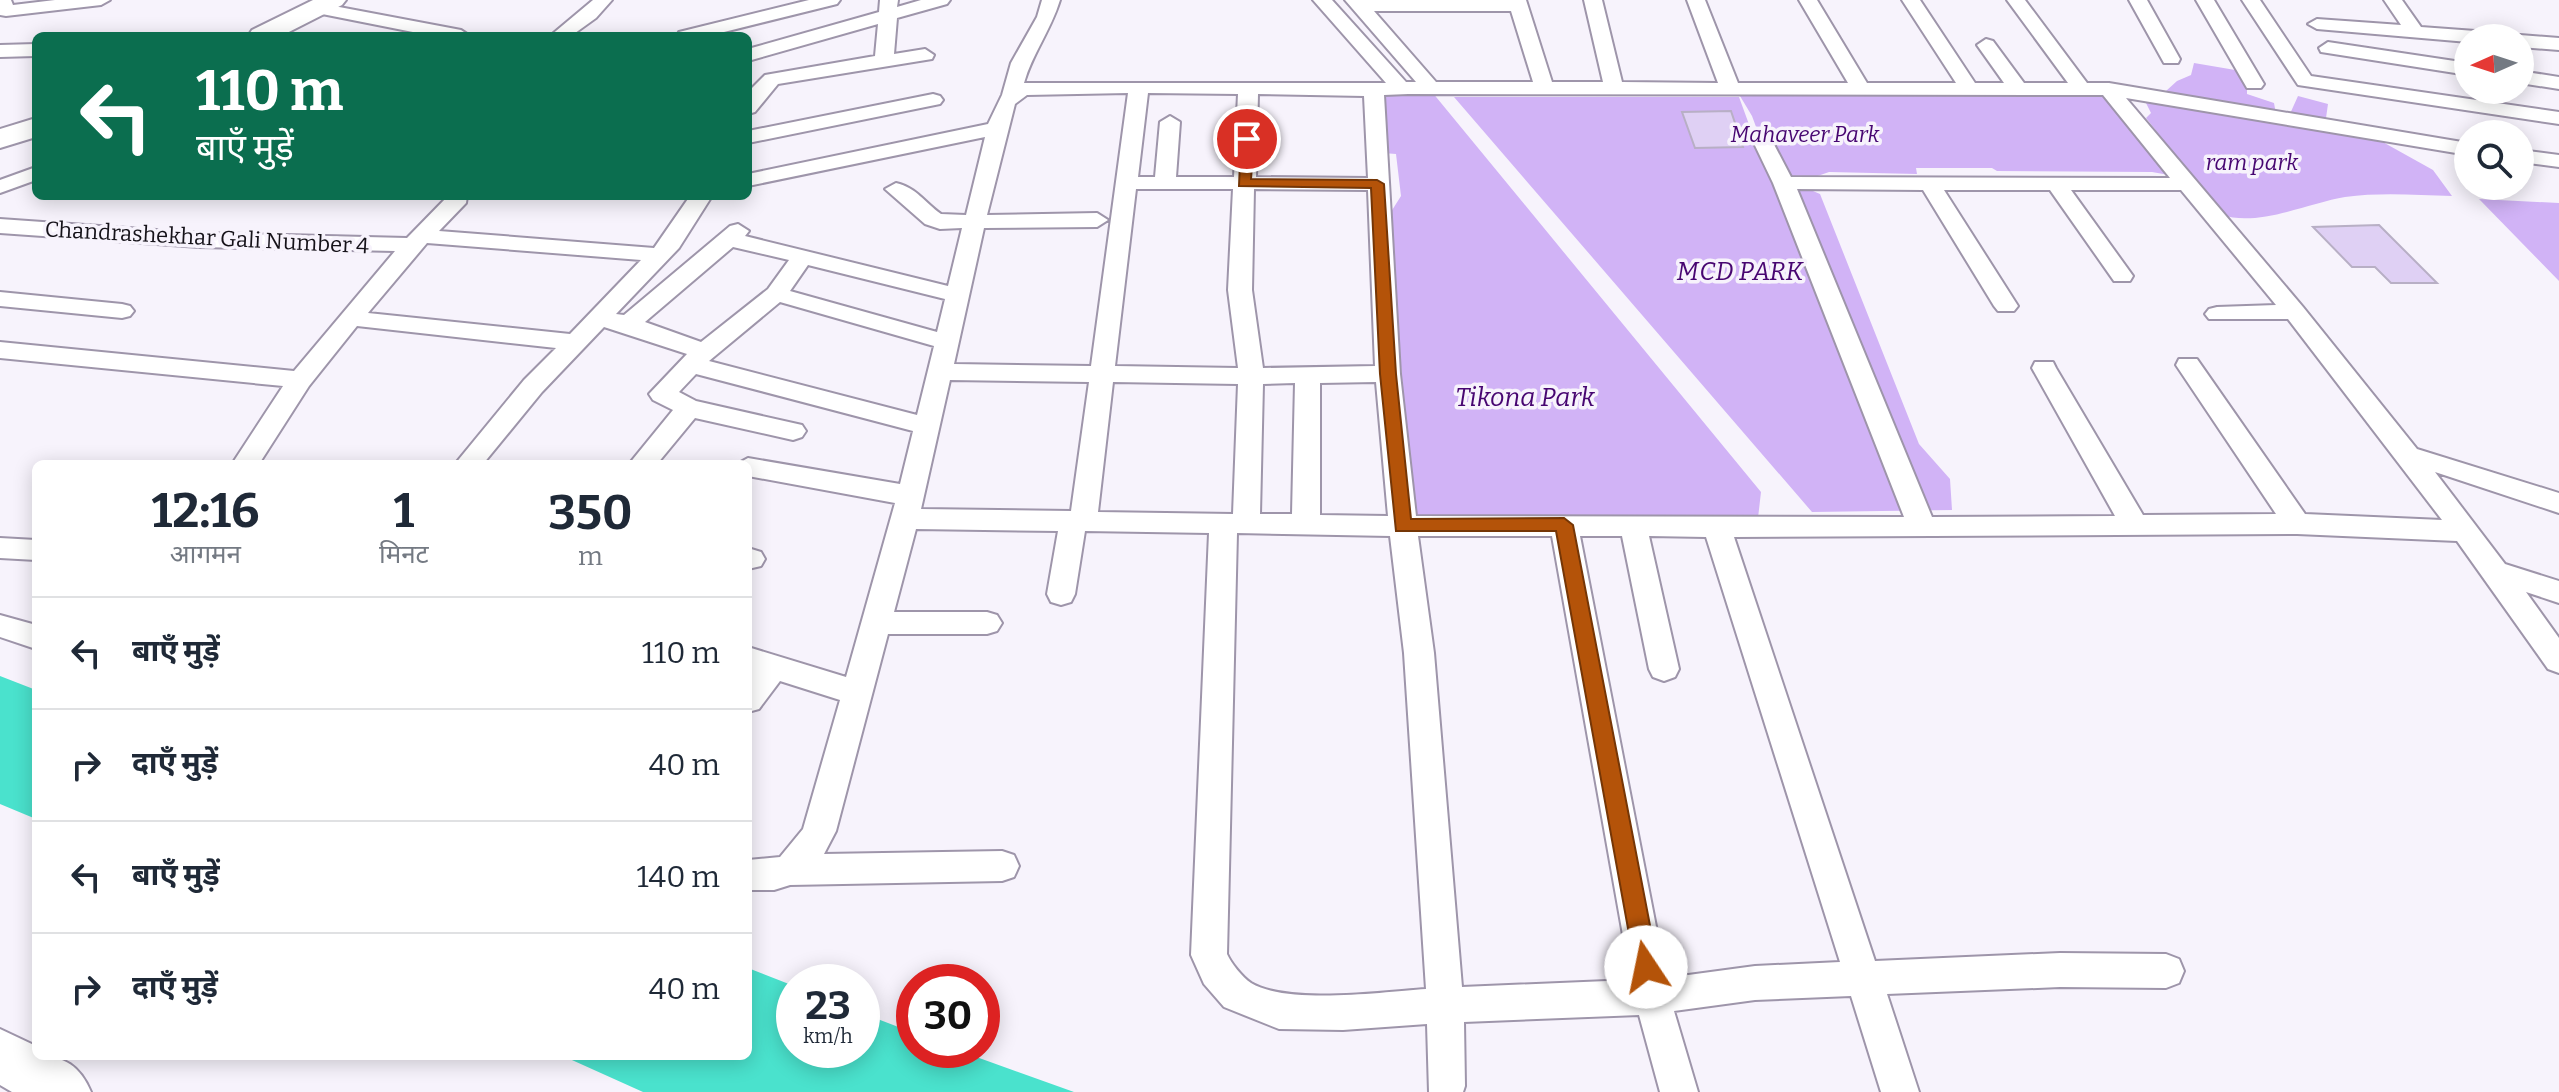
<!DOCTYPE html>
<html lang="hi">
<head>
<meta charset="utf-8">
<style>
  :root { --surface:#fff; --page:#f2f2f3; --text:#1f2937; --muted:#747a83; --line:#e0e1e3 }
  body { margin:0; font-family:Bitter,"Noto Sans Devanagari",serif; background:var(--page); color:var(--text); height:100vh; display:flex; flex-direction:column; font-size:30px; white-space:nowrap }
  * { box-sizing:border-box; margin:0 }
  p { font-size:26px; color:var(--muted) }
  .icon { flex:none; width:44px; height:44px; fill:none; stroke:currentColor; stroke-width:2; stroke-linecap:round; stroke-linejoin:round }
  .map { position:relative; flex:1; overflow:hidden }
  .sheet { position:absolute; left:32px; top:460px; width:720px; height:600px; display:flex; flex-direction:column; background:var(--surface); border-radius:12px; box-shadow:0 4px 20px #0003 }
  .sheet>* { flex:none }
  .banner { position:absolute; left:32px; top:32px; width:720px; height:168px; border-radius:12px; box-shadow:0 4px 20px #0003; background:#0b6e4f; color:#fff; overflow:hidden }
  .needle { width:52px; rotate:267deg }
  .buttons { position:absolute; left:2454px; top:24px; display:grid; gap:16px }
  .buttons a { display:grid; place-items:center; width:80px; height:80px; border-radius:50%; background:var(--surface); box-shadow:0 4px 20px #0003; font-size:40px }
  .speed { position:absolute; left:776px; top:964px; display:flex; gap:16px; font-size:40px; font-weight:700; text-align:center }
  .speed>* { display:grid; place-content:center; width:104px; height:104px; border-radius:50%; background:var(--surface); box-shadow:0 4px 20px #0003; line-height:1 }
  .speed small { font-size:20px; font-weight:400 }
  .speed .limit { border:12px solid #d22; background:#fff; color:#111 }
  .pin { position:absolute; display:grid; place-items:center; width:68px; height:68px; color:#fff; margin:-34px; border:4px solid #fff; border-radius:50%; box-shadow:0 2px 8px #0007 }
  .me { position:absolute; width:88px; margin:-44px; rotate:349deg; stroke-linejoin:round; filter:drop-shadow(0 0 6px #0008) }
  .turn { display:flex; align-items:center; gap:28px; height:168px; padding:0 32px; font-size:36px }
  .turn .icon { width:104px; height:104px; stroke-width:2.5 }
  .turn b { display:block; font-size:56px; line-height:68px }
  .eta { display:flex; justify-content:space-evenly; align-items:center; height:136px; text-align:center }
  .eta b { font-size:48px; font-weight:700; line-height:56px }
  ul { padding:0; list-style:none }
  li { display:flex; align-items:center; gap:24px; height:112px; padding:0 32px; border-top:2px solid var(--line) }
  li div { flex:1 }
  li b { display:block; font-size:30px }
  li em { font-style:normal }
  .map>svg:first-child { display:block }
  .green { fill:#d1b3f6 }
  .water { fill:#4ae2cd }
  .building { fill:#dfd0f4; stroke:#b8afc5; stroke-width:2 }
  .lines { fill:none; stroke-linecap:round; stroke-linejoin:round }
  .street-casing { stroke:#9e95aa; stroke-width:4 }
  .secondary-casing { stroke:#9e95aa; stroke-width:4 }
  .street { fill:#fff; fill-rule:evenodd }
  .secondary { fill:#fff; fill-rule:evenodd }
  .route { fill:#b45309; stroke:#753606; stroke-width:2 }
  .labels { text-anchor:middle; stroke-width:7; stroke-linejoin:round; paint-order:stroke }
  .far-park-label { font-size:22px; font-style:italic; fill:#470671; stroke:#f7f3fc }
  .far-street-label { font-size:22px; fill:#151219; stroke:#f7f3fc }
  .park-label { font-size:26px; font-style:italic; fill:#470671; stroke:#f7f3fc }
</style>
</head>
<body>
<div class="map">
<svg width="2559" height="1092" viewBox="0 0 2559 1092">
  <rect width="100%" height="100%" fill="#f7f3fc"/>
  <path class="green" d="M 2194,63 L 2247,72 L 2247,94 L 2274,103 L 2276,114 L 2289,116 L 2298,96 L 2328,104 L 2326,118 L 2354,126 L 2433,170 L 2452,196 C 2417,195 2380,192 2345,197 C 2309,203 2258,227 2222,215 L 2146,118 L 2151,113 L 2144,99 L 2166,91 L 2177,81 L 2191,75 Z
    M 1737,91 L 2110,91 L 2169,175 L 2152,172 L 1997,171 L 1992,168 L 1916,168 L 1917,174 L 1829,172 L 1812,178 L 1784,176 L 1762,143 L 1752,116 Z
    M 1432,92 L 1761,492 L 1758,518 L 1413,518 L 1389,215 L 1401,196 L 1396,154 L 1383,153 L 1374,99 L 1390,93 Z
    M 1454,97 L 1739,97 L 1766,171 L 1820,194 L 1919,444 L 1950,479 L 1952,510 L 1812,512 Z
    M 2479,199 L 2559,203 L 2559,281 Z"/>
  <path class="water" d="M 0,676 L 36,690 L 36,819 L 0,804 Z
    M 748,968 L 794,986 L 794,1050 L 862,1050 L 862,1013 L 914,1033 L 914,1050 L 957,1050 L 1074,1092 L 643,1092 L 563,1056 L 748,1056 Z"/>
  <path class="building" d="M 1731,111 L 1743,147 L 1695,148 L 1682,112 Z
    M 2379,225 L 2437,283 L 2391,283 L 2375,267 L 2352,267 L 2313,227 Z"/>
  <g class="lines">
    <defs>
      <path id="street" d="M 0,0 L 11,0 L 13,5 L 55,0 L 110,0 L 101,5 L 6,16 L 0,15 Z
        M 593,0 L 612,0 L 596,18 L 571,36 L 550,36 Z
        M 809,0 L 840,0 L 837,4 L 708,36 L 677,36 L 679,32 Z
        M 880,0 L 898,0 L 897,7 L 921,0 L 950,0 L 947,4 L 897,18 L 894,54 L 925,49 L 934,55 L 932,59 L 778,84 L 755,112 L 748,114 L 748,92 L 765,75 L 875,56 L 878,24 L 748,61 L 748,49 L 879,12 Z
        M 1042,0 L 1060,0 C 1051,30 1032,54 1024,83 L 1386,83 L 1313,0 L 1332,0 L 1406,82 L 1416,82 L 1345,0 L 1526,0 L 1552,82 L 1603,82 L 1584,0 L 1602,0 L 1622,82 L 1718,83 L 1687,0 L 1705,0 L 1738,83 L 1848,83 L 1799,0 L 1817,0 L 1867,83 L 1956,83 L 1902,0 L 1920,0 L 1975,83 L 2004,83 L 1977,45 L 1986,39 L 1993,41 L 2024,83 L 2068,83 L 2007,0 L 2025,0 L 2087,83 L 2109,83 L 2468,143 L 2468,155 L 2126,98 L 2303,307 L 2417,449 L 2559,493 L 2559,513 L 2435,472 L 2505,564 L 2559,581 L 2559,603 L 2526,592 L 2559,638 L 2559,673 L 2548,669 L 2457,541 L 2297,534 L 1734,537 L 1875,961 L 2060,953 L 2166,954 L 2179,959 L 2184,971 L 2179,983 L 2166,988 L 2060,987 L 1887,994 L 1919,1092 L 1881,1092 L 1851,996 L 1755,1000 L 1674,1011 L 1698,1092 L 1660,1092 L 1639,1015 L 1464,1022 L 1465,1086 L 1463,1092 L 1429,1092 L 1427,1024 L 1343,1030 L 1279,1029 L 1224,1007 L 1204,984 L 1191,955 L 1209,533 L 1085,531 L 1075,594 L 1071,602 L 1061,605 L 1051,602 L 1047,594 L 1058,531 L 916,529 L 894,612 L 987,612 L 997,615 L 1002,623 L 997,631 L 987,634 L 888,634 L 836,831 L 824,854 L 1002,851 L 1014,855 L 1019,866 L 1014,877 L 1002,881 L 790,885 L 774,890 L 748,890 L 748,860 L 780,857 L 803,829 L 840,700 L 780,681 L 759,709 L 748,712 L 748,677 L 752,672 L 748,671 L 748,647 L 846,677 L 895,503 L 748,476 L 748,464 L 737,464 L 748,458 L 900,484 L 913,431 L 696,374 L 679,392 L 696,401 L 802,425 L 806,431 L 802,437 L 793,440 L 695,418 L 657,464 L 629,464 L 673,410 L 653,400 L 649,394 L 687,354 L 604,327 L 542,392 L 483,464 L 455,464 L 524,380 L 556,348 L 357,326 L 309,386 L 259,464 L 232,464 L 283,386 L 0,358 L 0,342 L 294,371 L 395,251 L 199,247 L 0,233 L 0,219 L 199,233 L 407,238 L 448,196 L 467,196 L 466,203 L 439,231 L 654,248 L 690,196 L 712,196 L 679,248 L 616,314 L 624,315 L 730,226 L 738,224 L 749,231 L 745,236 L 948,286 L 962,228 L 940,229 L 925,224 L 885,189 L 896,183 C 917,188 924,202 941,214 L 966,215 L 985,137 L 748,186 L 748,174 L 988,124 L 1002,95 L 1011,63 L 1037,17 ZM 1374,11 L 1511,11 L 1533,82 L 1436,82 ZM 1128,93 L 1091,366 L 954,364 L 984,228 L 1097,227 L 1108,220 L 1097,213 L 987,215 L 1015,104 L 1027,95 ZM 1148,93 L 1238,94 L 1234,177 L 1176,177 L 1180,122 L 1170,116 L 1160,122 L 1155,177 L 1138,177 ZM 1258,94 L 1364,96 L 1368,178 L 1256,177 ZM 1408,94 L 2103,95 L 2170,178 L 1791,177 L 1767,131 L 1753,131 L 1750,135 L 1773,183 L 1904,517 L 1416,516 L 1400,374 L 1384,95 ZM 1136,189 L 1233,189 L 1228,290 L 1238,368 L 1115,366 ZM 1254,189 L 1368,190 L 1375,366 L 1263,368 L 1252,290 ZM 1797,189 L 1923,190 L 1994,306 L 1998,311 L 2014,311 L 2018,306 L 1944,190 L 2050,190 L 2114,281 L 2130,281 L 2133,276 L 2071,190 L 2181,190 L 2276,305 L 2217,307 L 2209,309 L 2205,314 L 2209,319 L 2288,319 L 2442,520 L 2305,514 L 2197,359 L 2179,359 L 2176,365 L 2276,514 L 2143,515 L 2056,368 L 2053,362 L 2035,362 L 2032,368 L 2115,516 L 1932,517 ZM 427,243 L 641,260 L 570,334 L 368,313 ZM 733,247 L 789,260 L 768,289 L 701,342 L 645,322 ZM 808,265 L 945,299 L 937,332 L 790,291 ZM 780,302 L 934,346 L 917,415 L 709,361 ZM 950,380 L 1089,382 L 1071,511 L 921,509 ZM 1113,382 L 1238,384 L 1233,514 L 1098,512 ZM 1376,382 L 1388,516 L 1320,515 L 1320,383 ZM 1295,383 L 1292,514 L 1260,514 L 1263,384 ZM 1237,533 L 1390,536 L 1404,653 L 1426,989 C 1382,992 1288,1005 1251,983 C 1242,977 1231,963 1227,954 ZM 1418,536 L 1552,536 L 1631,980 L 1462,987 L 1434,653 ZM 1580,536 L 1622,536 L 1649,669 L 1653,677 L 1664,681 L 1675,677 L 1679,669 L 1649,536 L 1706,537 L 1840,962 L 1755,966 L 1666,978 Z
        M 2129,0 L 2147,0 L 2180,59 L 2178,63 L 2164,63 Z
        M 2196,0 L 2214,0 L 2264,84 L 2261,88 L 2247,88 Z
        M 2242,0 L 2260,0 L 2311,76 L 2559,112 L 2559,124 L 2298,85 Z
        M 2384,0 L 2402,0 L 2421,27 L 2489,32 L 2498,38 L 2468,38 L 2468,42 L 2317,29 L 2308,24 L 2317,19 L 2401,25 Z
        M 318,3 L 461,30 L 470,36 L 433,36 L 312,12 L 309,8 Z
        M 2520,35 L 2559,38 L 2559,50 L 2520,47 L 2520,38 L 2513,38 Z
        M 2328,42 L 2468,63 L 2468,75 L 2321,52 L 2319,48 Z
        M 36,44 L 36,56 L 0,57 L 0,45 Z
        M 2520,71 L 2559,77 L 2559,89 L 2520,83 Z
        M 933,94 L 940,96 L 943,100 L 940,104 L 748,143 L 748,131 Z
        M 2520,150 L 2559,155 L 2559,167 L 2520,162 Z
        M 36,167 L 36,180 L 0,193 L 0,180 Z
        M 0,292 L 122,304 L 130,306 L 134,311 L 130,316 L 122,318 L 0,306 Z
        M 0,538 L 36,540 L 36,560 L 0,558 Z
        M 748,548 L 761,552 L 765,559 L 761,566 L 748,569 Z
        M 0,615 L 36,625 L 36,649 L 0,637 Z"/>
      <path id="secondary" d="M 313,0 L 346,0 L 342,5 L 281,36 L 248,36 L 252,30 Z
        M 36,118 L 36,137 L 0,148 L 0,129 Z
        M 0,1029 L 36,1046 L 36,1056 C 65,1056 80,1066 91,1092 L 12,1092 L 0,1085 Z"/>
    </defs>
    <use href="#street" class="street-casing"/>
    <use href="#secondary" class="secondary-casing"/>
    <use href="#street" class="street"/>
    <use href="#secondary" class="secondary"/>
  </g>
  <path class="route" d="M 1247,135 L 1254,139 L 1251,179 L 1377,180 L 1384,184 L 1396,374 L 1411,519 L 1564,518 L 1573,525 L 1658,967 L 1654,974 L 1646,978 L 1638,974 L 1635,967 L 1556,531 L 1396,531 L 1380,374 L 1371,188 L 1239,186 L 1241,139 Z"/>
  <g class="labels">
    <g class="far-park-label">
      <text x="1805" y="142">Mahaveer Park</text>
      <text x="2252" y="170">ram park</text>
    </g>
    <g class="far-street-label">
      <text transform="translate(207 237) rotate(3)" y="8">Chandrashekhar Gali Number 4</text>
    </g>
    <g class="park-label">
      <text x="1740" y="280">MCD PARK</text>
      <text x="1525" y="406">Tikona Park</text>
    </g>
  </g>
</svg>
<div class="buttons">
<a><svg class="needle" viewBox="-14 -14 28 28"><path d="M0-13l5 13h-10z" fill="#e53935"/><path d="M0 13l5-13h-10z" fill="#747a83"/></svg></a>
<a><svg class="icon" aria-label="search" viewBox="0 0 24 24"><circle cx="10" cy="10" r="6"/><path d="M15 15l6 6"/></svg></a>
</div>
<div class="speed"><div>23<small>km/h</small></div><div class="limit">30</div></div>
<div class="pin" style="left:1247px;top:139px;background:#d93025"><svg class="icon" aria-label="arrive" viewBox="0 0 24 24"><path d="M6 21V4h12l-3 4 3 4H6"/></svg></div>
<svg class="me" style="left:1646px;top:967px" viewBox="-20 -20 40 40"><circle r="19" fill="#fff"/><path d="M0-13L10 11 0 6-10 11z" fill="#b45309"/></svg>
<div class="banner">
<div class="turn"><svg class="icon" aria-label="left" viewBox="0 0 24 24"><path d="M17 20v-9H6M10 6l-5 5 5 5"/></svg><div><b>110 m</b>बाएँ मुड़ें</div></div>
</div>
<section class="sheet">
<div class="eta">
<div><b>12:16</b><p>आगमन</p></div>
<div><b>1</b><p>मिनट</p></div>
<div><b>350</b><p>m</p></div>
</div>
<ul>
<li><svg class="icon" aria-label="left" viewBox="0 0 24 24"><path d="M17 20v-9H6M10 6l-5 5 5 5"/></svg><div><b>बाएँ मुड़ें</b></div><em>110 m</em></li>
<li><svg class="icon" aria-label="right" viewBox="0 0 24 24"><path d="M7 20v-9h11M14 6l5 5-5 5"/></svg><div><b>दाएँ मुड़ें</b></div><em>40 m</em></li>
<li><svg class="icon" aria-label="left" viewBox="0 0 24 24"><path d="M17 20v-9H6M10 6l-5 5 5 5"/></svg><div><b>बाएँ मुड़ें</b></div><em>140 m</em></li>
<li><svg class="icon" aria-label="right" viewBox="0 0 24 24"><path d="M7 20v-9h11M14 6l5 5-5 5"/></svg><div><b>दाएँ मुड़ें</b></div><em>40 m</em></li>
</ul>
</section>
</div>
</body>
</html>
